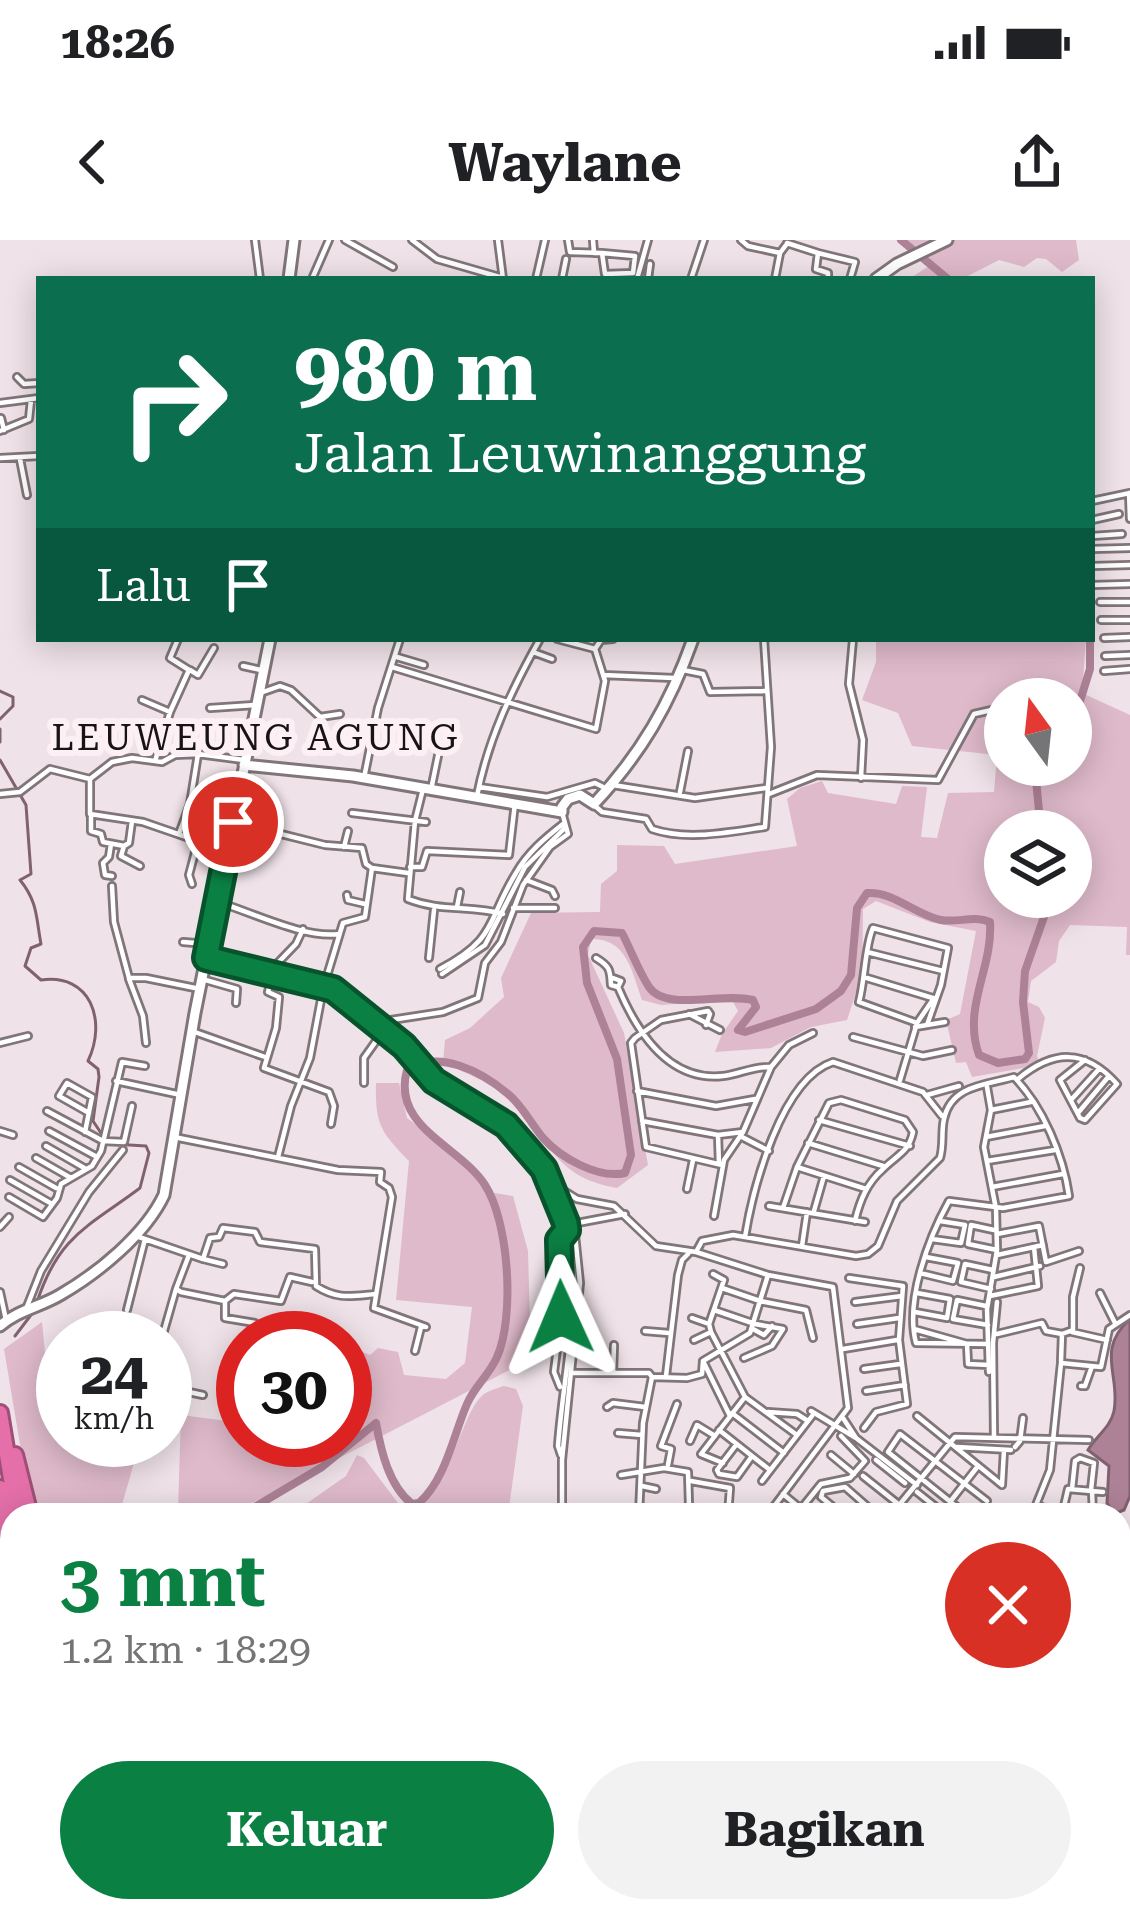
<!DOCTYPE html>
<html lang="id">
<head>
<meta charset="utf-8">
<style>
  :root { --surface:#fff; --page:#f2f2f2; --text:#202124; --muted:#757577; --accent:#0b8043 }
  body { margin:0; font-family:"Roboto Serif",serif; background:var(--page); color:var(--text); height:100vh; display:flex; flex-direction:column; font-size:45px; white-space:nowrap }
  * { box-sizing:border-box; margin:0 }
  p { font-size:39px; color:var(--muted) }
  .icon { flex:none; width:66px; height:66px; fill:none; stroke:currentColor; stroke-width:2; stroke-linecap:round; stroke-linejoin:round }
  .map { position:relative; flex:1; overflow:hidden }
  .details { position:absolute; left:0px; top:1263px; width:1131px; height:420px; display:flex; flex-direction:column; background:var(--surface); border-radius:36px 36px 0 0; box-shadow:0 6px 30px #0003 }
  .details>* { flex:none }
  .guide { position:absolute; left:36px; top:36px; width:1059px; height:366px; border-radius:0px; box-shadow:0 6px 30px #0003; background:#0b6e4f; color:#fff; overflow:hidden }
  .needle { width:78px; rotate:345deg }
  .controls { position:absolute; left:984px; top:438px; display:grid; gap:24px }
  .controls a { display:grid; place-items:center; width:108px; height:108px; border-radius:50%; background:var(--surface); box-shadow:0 6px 30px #0003; font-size:60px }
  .speed { position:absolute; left:36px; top:1071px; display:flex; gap:24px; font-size:60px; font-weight:700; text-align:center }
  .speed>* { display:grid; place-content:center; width:156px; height:156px; border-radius:50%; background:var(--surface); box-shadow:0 6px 30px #0003; line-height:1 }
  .speed small { font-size:30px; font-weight:400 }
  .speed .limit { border:18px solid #d22; background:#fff; color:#111 }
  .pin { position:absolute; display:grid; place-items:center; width:102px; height:102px; color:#fff; margin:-51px; border:6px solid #fff; border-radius:50%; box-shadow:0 3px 12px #0007 }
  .me { position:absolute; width:132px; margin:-66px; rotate:359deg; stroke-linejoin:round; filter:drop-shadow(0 0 9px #0008) }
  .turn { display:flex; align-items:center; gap:42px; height:252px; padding:0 60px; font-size:54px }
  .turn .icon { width:156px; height:156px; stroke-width:2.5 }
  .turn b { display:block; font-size:84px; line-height:102px }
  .then { display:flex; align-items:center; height:114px; padding:0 60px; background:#0003; gap:24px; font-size:45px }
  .round { display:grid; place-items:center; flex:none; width:126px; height:126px; border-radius:63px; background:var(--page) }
  .head { display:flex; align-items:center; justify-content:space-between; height:204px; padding:0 60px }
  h1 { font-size:72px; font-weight:700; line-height:90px; color:var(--accent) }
  .primary-button { display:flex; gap:24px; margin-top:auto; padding:24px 60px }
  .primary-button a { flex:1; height:138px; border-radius:72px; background:var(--accent); color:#fff; font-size:48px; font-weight:700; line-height:138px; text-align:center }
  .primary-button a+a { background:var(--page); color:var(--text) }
  .status { display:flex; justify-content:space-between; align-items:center; height:84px; padding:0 60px; background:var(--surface); direction:ltr }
  .status svg { height:33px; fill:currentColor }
  header { display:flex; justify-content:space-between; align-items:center; height:156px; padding:0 60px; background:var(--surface); font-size:54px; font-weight:700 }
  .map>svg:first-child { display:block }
  .green { fill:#dfbaca; fill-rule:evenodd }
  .water { fill:#ae8296; stroke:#816170; stroke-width:3 }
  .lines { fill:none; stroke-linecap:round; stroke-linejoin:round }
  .stream { stroke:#816170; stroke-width:3 }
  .river { stroke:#ae8296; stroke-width:8 }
  .minor-casing { stroke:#807579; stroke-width:10 }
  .tertiary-casing { stroke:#807579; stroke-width:14 }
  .secondary-casing { stroke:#807579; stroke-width:15 }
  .motorway-casing { stroke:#9d4f76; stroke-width:20 }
  .minor { stroke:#fff; stroke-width:4.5 }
  .tertiary { stroke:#fff; stroke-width:8 }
  .secondary { stroke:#fff; stroke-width:9 }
  .motorway { stroke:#e46fa9; stroke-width:14 }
  .route-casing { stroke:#07532c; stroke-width:30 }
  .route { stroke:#0b8043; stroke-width:21 }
  .labels { text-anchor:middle; stroke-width:12; stroke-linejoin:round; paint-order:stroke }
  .quarter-label { font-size:36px; letter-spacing:3px; fill:#181416; stroke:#fdf0f5 }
</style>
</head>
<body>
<div class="status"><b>18:26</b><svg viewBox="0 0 49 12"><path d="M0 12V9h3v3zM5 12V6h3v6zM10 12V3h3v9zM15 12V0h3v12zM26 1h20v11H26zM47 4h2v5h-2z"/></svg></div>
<header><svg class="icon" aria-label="back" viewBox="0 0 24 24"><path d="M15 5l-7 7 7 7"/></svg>Waylane<svg class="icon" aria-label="share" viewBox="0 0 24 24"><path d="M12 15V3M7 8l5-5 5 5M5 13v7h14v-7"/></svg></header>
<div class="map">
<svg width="1130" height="1683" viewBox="0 0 1130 1683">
  <rect width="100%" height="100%" fill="#efe2e8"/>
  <path class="green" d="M 907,0 L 1076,0 L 1079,20 L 1062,32 L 1046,19 L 1037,18 L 1024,27 L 999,20 L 962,39 L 909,39 L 932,24 Z
    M 876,399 L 1086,399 L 1082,453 L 1130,475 L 1130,715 L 1126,715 L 1127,687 L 1070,685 L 1059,701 L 1056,722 L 1031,741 L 1028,762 L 1039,767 L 1045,778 L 1037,816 L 1040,825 L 972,837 L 966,822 L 956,823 L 946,780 L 960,774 L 976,691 L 930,682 L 876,661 L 863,669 L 862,735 L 847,780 L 811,787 L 771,808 L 715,812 L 722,794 L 738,771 L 732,760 L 661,765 L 642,760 C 632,732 627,698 591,699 L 588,715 L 624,793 L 648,925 L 617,948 C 550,936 553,899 510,859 C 493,843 464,833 443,822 L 445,800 L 470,788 L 504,757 L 501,738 L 531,673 L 600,672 L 601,644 L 617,631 L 617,605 L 664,606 L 675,624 L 797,606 L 787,559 L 800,548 L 822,541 L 828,553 L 896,564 L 902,546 L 927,547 L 921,597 L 937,598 L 948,553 L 994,552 L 997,515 L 912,506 L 898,473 L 862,460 L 876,422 ZM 1005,459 L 1071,459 L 1071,525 L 1005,525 ZM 1005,591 L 1071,591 L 1071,657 L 1005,657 Z
    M 376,843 L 399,843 L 407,878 L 458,916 L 489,952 L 513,956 L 528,1011 L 531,1119 L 229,1275 L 193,1275 L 178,1270 L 181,1175 L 243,1183 L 243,1200 L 345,1200 L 345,1105 L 370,1115 L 378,1108 L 398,1112 L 404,1135 L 446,1139 L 465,1123 L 472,1067 L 396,1060 L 409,921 C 381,892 375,885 376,843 Z
    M 42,1082 L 49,1154 L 63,1160 L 63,1200 L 119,1200 L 116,1219 L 134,1223 L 119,1275 L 41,1275 L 28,1252 L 4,1109 Z
    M 504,1146 L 516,1149 L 523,1166 L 508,1275 L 290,1275 L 346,1236 L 357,1215 L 364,1218 L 401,1267 C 443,1276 458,1183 479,1159 C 485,1151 495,1149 504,1146 Z
    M 90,1671 L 190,1671 L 190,1683 L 91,1683 Z
    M 276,1671 L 492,1671 L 482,1683 L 273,1683 Z"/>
  <path class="water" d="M 1130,1079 L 1130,1256 L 1124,1270 L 1114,1274 L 1107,1263 L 1109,1226 L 1088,1210 C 1095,1197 1111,1187 1114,1171 C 1121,1136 1095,1110 1130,1079 Z"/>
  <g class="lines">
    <path class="stream" d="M 0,451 L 13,457 L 13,466 L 0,479
      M 0,489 L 0,502
      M 0,520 L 26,565 L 31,634 L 20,640 C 38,662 36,678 41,704 L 31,708 L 25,726 L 41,740 C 91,733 107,781 88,821 L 98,829 L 99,837 L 93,881 L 105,899
      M 37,1062 C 59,995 88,987 140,948 L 149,913 L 146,906 L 113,904
      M 15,1096 L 34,1071"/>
    <path class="river" d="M 901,0 L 948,39
      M 1071,490 L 1090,429 L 1090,399
      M 1040,525 L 1036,540 L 1041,591
      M 241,1275 L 322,1227 L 376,1183 C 381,1211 389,1246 412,1264 L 419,1263 C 446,1239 453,1196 467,1164 C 474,1147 490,1134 497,1117 C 515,1077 509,982 485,945 C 460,906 391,887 407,830 C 438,809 481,831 508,854 C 522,865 531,884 543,898 C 561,918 598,939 625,933 L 631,915 L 617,819 L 587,743 L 583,707 L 594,691 L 622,693 C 631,710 638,730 649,747 C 666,772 721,752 753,760 L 756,767 L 738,790 L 745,792 L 816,769 L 841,751 L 851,735 L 857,668 L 867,653 C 894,651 915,675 941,680 C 958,683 974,675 990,682 C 993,729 962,767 979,815 L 998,823 L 1025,819 L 1029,813 L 1023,762 L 1025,731 L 1051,657
      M 235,1671 L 242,1683"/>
    <defs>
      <path id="minor" d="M 255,0 L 260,39
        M 345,0 L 393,27
        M 412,0 L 437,19 L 503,38
        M 498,0 L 503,39
        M 568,0 L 570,12 L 602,13 L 605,34 L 633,33 L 635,16 L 602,13
        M 593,0 L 594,13
        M 741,0 L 748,6 L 780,13
        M 787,3 L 818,13 L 816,29 L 828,33 L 828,37
        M 818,13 L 855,22 L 850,39
        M 312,39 L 329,0
        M 536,39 L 545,0
        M 562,39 L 566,19
        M 637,39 L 648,0
        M 648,39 L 650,24
        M 691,39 L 704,0
        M 775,39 L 780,13 L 786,5
        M 17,137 L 24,144 L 39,143
        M 0,163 L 39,158
        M 1,178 L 4,190
        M 0,191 L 29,179 L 31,160
        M 0,218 L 39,216
        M 20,219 L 27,255
        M 1129,253 L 1130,279
        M 1092,261 L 1130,253
        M 1092,280 L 1119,274
        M 1092,296 L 1122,294
        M 1092,309 L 1130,308
        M 1092,326 L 1130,325
        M 1092,345 L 1130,344
        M 1100,362 L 1130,362
        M 1101,380 L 1130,380
        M 1104,398 L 1130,397
        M 853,399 L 849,444 L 863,500 L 861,538
        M 595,409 L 601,400 L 613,399
        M 533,412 L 552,419
        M 1105,416 L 1130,415
        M 397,417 L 424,425
        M 243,426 L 261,430
        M 392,427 L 596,489 L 605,441 L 595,409 L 557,399
        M 190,430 L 198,435 L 214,408
        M 683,430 L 703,434 L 710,452 L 765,451
        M 1104,431 L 1130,429
        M 603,435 L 674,438
        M 263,452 L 280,446 L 291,450 L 320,477 L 340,474
        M 142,460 L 170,472
        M 210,468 L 255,465
        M 175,515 L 183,492 L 197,490
        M 156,518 L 170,472 L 189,430 L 170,418 L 178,399
        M 364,538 L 378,468 L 400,399
        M 90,539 L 90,574 L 143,582 L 198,601 L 189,635 L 192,644
        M 432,545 L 439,511
        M 613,545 L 695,558 L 766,548
        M 479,547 L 547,557 L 595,543 L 603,547
        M 423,549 L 415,581 L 408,659 C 441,672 470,665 503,674
        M 680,552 L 688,511
        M 0,554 L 20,552 L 50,529 L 90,539 L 112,522 L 132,518 L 162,522 L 175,515 L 198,514 L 244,520
        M 769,554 L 817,535 L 938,540 L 974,474 L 1005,467
        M 477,556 C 488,499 512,449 540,399
        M 594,565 L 602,572 L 646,579 L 652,589 C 687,601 729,592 765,587 L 771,507 L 764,399
        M 213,566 L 235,572
        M 352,573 L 426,582
        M 91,577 L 91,591 L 101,594 L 103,602 L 124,606
        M 132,581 L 129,603 L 124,606 L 121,616 L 140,626
        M 233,582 L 325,605 L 362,608 L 366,624 L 372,628 L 365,677 L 343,683 L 323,749 L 310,818 L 291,866 L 278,917
        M 179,594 L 190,564 L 198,514
        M 198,601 L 205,594 L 229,599
        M 111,604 L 109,617 L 103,623 L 105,635 L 112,636
        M 344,607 L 348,591
        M 410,627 L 422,627 L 427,611 L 509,615 L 515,563
        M 372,628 L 408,633
        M 526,640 L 552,650 L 555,656
        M 112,646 L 114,682 L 129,738 L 146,738 L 200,749
        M 347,655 L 348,660 L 365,664
        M 218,662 C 251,672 305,699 339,694
        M 457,667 L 460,652
        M 513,668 L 555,668
        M 183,702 L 208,704
        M 867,712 L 943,731
        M 207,714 L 241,720 L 333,749 L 404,806 L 434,841 L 506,885 L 561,949 L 574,985 L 580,1043 L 562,1220 L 562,1275
        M 429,718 L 434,670
        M 596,718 C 611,727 610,731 611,745 L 618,747 L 621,741 L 613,738
        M 206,719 L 260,729
        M 440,729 C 498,698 486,682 516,633 C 528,612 545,598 563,584
        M 270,731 L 296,704 L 303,689
        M 273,733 L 268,752 L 279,757 L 276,788 L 264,828 L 329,852 L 334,866 L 331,884
        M 442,734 L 485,705 L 525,627 L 565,588
        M 867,738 L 936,759
        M 129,739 L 143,776 L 146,803
        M 202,739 L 237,749 L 236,763
        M 618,747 C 636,790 668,842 723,836 C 740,834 753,826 771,827
        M 689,774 L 720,790
        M 917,783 L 859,762 C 865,740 865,705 873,688 L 948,708 L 941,745 L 927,785
        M 706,785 L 710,774 L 708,771 L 661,780 L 635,798 L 631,803 L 646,907 L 722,925
        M 915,787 L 945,782
        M 192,791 L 265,817
        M 853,797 L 923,816 L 952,810
        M 0,803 L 28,796
        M 1018,839 C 1053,810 1085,808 1117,844 L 1085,880 L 1080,878 L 1060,840 L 1085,820
        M 900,840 L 917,783 L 934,758
        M 116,841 L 181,855
        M 364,843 L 364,818 L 391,780 L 443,772 L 478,758 L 485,723 L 501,702 L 523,645 L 550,607 L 568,594 L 562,572
        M 987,847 L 991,870 L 984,907 L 996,969 L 997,1010 L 987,1069 L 989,1132
        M 637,851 L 716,866 L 755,859
        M 927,855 L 959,846
        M 1071,860 L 1099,829
        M 991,870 L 1031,862
        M 47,871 L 103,901 L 124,902 L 132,866
        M 1078,873 L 1109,836
        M 819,880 L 910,906
        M 642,881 L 718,895 L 743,892
        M 0,891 L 13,895
        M 49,891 L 97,917
        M 85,892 L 92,857 L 67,843 L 59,856 L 89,873
        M 718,895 L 719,924
        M 174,897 L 338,930 L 381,932 L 380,942 L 389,948 L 392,957 L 374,1068 L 426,1087
        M 742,897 L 769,911
        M 986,897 L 1045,886
        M 808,903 L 883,926
        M 46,906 L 86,929
        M 36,918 L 71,938
        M 987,921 L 1055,910
        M 19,927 L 56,948
        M 797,927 L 866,949
        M 548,937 C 594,1019 564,1119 558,1206 L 561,1215
        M 10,940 L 52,964
        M 992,947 L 1063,934
        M 687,949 L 693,920
        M 555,952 L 561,949 L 577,959 L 614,966 L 656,1006 L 696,1012 L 768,1035 L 833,1047 L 848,1168 L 772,1269 L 772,1275
        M 9,957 L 43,977 L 57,958 L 61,944 L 92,926 L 101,911 L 122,822 L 145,826
        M 769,966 L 865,982
        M 783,968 L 797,927 L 829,863 L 841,860 L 905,880 L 913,892 C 909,912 897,915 883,929 C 867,943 860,960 855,981
        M 814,971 L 824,936
        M 714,976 L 724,920 L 743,892 L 771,827 L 789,805 L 813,793
        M 572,984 L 625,974
        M 0,987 L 9,977
        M 994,990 L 971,985 L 968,1004 L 997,1010
        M 997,994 L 1039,986 L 1046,1022 L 1079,1011
        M 139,997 L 203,1019 L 210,998 L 219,997 L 223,988 L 255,992 L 260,1002 L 315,1009 L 316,1046 C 338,1060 351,1056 376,1054
        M 745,997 C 753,948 781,839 833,822 L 923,852 L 942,876
        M 932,999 L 961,1003 L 965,985 L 940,981
        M 802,1006 L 807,972
        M 696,1012 L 702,1001 L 733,995 L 856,1016 L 868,1014 L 878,1006 L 897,961 L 940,918 C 944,905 941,892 944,879 C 951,845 986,845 1014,837 C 1043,867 1063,915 1069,956 L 1003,968 L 949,961 C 928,999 905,1061 916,1103 L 988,1104
        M 189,1015 L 176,1049 L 181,1052 L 225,1061 L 234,1054 L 281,1061 L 290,1037 L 312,1042
        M 997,1015 L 1043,1005
        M 203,1019 L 223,1024
        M 920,1033 L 953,1041 L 958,1023 L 926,1017
        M 713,1034 L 724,1040 L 709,1084 L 711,1092 L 745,1157 L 797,1195
        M 994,1037 L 1040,1026
        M 849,1038 L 903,1046 L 899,1100 L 907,1164 L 876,1172 L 864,1188
        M 722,1048 L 760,1061 L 806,1070 L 813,1098
        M 991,1049 L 961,1042 L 965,1024 L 993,1030
        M 0,1052 L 6,1080
        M 1100,1053 L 1115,1083
        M 990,1056 L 1038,1046 L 1034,1007
        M 225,1061 L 225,1078 L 255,1083
        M 855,1062 L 902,1056
        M 986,1066 L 957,1060 L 953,1079 L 988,1085
        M 26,1069 L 41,1031 L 89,952 L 123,910
        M 127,1070 L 145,999
        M 714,1070 L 755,1084 L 783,1089 L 772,1106 L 744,1118
        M 915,1072 L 947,1078 L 950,1059 L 917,1053
        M 692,1078 L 709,1084
        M 857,1084 L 899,1078
        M 753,1089 L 764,1095 L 772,1086
        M 914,1089 L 967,1104 L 968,1124 L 989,1125
        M 645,1091 L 669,1093
        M 1072,1092 L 1107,1100
        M 997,1094 L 1042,1083 L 1046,1091 L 1062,1094
        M 162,1098 L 176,1049
        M 694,1100 L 711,1092
        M 843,1109 L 897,1100
        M 415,1111 L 421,1087
        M 1061,1121 L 1062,1094 L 1073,1090 L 1073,1057 L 1080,1028
        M 864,1129 L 900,1124
        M 572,1133 L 649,1133 L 652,1137 L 687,1138 L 702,1134 L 703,1121
        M 613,1133 L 614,1105
        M 666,1136 L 678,1035 L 682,1020 L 688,1014
        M 1081,1146 L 1085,1146 L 1091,1129
        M 165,1147 L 203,1155
        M 560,1147 L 554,1132 L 561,1077 L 559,1001 L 567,990
        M 866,1151 L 905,1145
        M 607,1167 L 613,1163 L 645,1167
        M 811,1171 L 856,1198 L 917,1245
        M 768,1172 L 797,1174 L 808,1181
        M 732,1173 L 784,1213
        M 730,1176 L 703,1121 L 750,1093 L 768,1035
        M 917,1176 L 1002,1245 L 1004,1210
        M 843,1178 L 856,1198
        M 719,1190 L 770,1230
        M 618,1193 L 642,1195
        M 994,1197 L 993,1103 L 997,1062
        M 690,1201 L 697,1185 L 715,1196
        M 736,1205 L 717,1230 L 719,1234 L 737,1237 L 752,1216
        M 957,1207 L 1011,1210
        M 1015,1207 L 1020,1201 L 1023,1178
        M 831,1215 L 854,1234
        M 876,1220 L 905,1243
        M 723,1223 L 701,1214 L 745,1157
        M 668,1225 L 671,1209 L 661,1206 L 677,1164
        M 621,1235 L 664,1228 L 688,1232 L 689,1265 L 696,1269
        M 863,1236 L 912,1275
        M 691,1241 L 730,1248 L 728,1275
        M 762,1241 L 812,1176
        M 642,1246 L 656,1249
        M 1072,1249 L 1075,1221 L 1080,1218 L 1094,1223 L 1091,1250
        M 1092,1251 L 1093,1275
        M 917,1252 L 946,1275
        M 783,1254 L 800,1268
        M 950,1262 L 978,1226
        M 1038,1265 L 1057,1275
        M 744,1269 L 745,1275
        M 639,1275 L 643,1183 L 652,1137
        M 796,1275 L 821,1244 L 850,1238 L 865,1221 L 841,1196
        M 804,1275 L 807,1275
        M 843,1275 L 821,1257 L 823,1251 L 845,1247 L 877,1275
        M 891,1275 L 955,1197 L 1089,1200
        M 967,1275 L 888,1212 L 900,1194 L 987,1261
        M 1032,1275 L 1050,1230 L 1061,1123 L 1101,1127 L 1109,1089 L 1130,1075
        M 1062,1275 L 1068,1249 L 1103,1252
        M 1119,1331 L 1121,1330
        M 1119,1345 L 1130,1347
        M 1119,1362 L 1119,1389
        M 1119,1410 L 1130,1418
        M 576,1671 L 579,1683
        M 586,1671 L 590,1683
        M 597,1671 L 600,1683
        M 664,1671 L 664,1683
        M 512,1682 L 515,1683
        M 703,1683 L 704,1671 L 748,1681
        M 784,1683 L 785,1671"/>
      <path id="tertiary" d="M 1119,1609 L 1130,1604
        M 1072,1683 L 1075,1671"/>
      <path id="secondary" d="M 289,39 L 294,0
        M 876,39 L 897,24 L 947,0
        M 244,525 L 353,536 L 562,572 L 562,567
        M 562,567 L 568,559 L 580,555 L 594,564 C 641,514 670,464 693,399
        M 0,1086 C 18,1070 40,1067 60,1055 C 98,1033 145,995 164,955 L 195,773 L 270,399"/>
      <path id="motorway" d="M 0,1173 L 17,1275
        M 15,1215 L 30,1275
        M 0,1248 L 12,1320
        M 0,1398 L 12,1396
        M 70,1671 L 72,1683
        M 82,1671 L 84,1683"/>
    </defs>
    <use href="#minor" class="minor-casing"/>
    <use href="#tertiary" class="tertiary-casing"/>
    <use href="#secondary" class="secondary-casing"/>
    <use href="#motorway" class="motorway-casing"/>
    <use href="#minor" class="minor"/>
    <use href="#tertiary" class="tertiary"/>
    <use href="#secondary" class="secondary"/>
    <use href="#motorway" class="motorway"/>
  </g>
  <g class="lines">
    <defs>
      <path id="route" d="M 233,582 L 206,718 L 333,749 L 404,806 L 434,841 L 506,885 L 544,929 L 566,983 L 567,990 L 559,1000 L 561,1077"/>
    </defs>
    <use href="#route" class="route-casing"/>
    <use href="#route" class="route"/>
  </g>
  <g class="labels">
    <g class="quarter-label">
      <text x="256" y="510">LEUWEUNG AGUNG</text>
    </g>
  </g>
</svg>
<div class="controls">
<a><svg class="needle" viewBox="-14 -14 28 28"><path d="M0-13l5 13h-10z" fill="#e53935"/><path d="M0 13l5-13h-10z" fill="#757577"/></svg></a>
<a><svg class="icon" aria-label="layers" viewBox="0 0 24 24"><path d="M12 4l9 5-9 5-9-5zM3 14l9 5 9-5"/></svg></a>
</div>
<div class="speed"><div>24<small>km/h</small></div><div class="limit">30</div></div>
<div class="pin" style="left:233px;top:582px;background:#d93025"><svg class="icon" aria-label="arrive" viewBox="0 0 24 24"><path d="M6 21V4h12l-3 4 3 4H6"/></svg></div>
<svg class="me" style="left:561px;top:1077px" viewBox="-20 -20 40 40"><path d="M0-17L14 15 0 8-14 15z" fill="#0b8043" stroke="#fff" stroke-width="4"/></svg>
<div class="guide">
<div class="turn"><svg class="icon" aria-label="right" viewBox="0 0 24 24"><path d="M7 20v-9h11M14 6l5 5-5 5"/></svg><div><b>980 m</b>Jalan Leuwinanggung</div></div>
<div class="then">Lalu<svg class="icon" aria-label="arrive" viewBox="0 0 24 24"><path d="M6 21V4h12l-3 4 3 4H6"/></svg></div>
</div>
<section class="details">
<div class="head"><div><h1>3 mnt</h1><p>1.2 km · 18:29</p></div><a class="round" style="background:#d93025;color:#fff"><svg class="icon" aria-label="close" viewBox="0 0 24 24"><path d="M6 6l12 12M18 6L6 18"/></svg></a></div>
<div class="primary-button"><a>Keluar</a><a>Bagikan</a></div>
</section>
</div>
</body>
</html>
